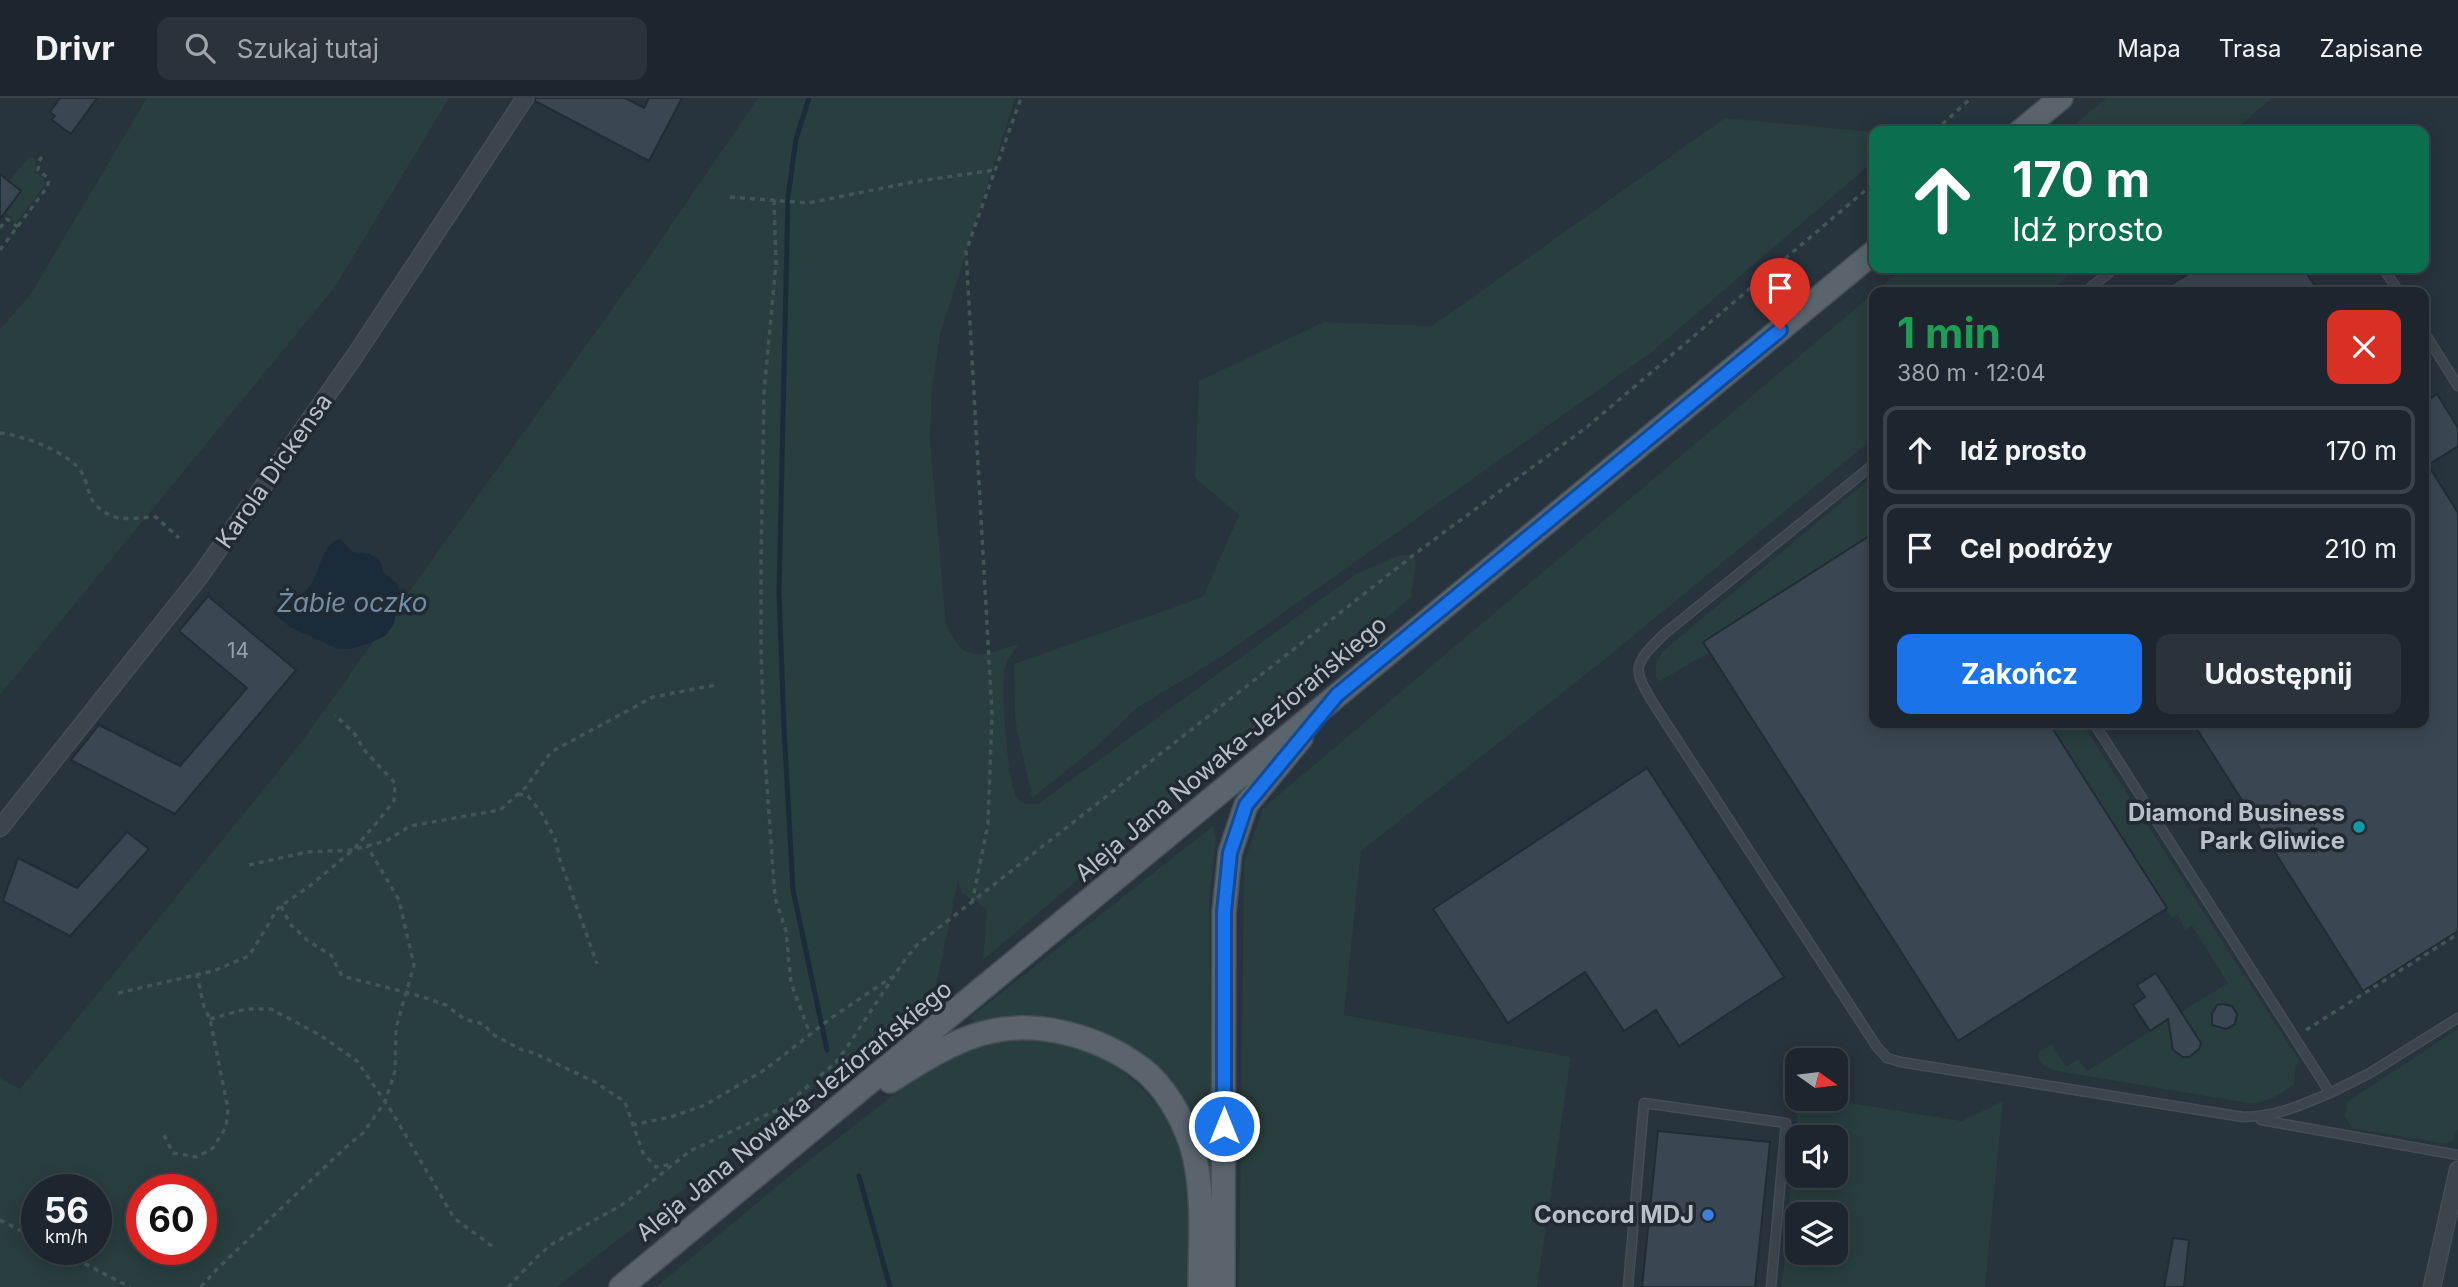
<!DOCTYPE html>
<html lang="pl">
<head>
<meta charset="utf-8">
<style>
  :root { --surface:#1d262e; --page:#2a323a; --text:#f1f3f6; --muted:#a0a5aa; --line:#3b434a; --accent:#1a73e8 }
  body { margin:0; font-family:Inter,sans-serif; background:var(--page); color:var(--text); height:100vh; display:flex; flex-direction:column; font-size:26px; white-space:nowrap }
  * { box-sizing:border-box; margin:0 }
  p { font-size:23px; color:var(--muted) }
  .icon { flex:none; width:38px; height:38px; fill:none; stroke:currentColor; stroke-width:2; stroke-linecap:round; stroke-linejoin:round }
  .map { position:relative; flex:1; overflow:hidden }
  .drawer { position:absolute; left:1869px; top:189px; width:560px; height:441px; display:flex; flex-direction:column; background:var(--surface); border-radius:14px; box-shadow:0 4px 18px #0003,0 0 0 2px var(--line) }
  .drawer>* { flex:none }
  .banner { position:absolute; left:1869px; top:28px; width:560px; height:147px; border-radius:14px; box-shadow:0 4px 18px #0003,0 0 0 2px var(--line); background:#0b6e4f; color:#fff; overflow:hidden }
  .needle { width:46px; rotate:104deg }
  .controls { position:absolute; left:1785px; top:950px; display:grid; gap:14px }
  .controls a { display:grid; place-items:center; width:63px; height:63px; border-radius:14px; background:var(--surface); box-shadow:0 4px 18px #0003,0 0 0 2px var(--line); font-size:35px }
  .speed { position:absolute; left:21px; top:1076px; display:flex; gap:14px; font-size:35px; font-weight:700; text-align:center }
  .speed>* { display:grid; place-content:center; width:91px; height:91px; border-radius:50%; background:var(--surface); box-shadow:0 4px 18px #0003,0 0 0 2px var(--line); line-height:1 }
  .speed small { font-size:18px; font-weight:400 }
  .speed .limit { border:10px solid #d22; background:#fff; color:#111 }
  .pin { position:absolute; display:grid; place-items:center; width:60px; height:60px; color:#fff; margin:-72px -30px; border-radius:50% 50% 50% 0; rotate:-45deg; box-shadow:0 0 7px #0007 }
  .pin .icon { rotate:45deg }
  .me { position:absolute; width:77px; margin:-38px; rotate:0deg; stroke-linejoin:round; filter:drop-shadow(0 0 5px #0008) }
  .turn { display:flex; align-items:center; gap:24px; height:147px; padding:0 28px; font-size:32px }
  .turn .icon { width:91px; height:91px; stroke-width:2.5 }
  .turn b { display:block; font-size:49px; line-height:60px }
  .round { display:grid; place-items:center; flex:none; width:74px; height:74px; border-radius:14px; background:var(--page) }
  .summary { display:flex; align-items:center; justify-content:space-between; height:119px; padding:0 28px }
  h1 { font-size:42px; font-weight:700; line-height:52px; color:#1e9e55 }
  .primary-button { display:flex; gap:14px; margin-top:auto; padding:14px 28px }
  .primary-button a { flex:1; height:80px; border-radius:14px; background:var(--accent); color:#fff; font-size:28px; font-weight:700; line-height:80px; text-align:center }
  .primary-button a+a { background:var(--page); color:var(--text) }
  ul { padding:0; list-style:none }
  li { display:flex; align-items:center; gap:21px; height:88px; margin:0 14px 10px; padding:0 14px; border:4px solid var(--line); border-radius:14px }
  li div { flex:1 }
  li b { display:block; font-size:26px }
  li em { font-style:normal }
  header { display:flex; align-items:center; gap:42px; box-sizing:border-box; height:98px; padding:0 35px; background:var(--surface); border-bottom:2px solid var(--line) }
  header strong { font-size:33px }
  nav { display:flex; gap:38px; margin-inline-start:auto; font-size:24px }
  .search { width:490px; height:63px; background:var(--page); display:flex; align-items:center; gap:18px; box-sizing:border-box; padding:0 24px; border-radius:14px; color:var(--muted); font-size:26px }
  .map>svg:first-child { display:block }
  .green { fill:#293e3e; fill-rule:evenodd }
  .water { fill:#1b2b3a }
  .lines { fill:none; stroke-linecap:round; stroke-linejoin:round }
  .stream { stroke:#1b2b3a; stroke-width:5 }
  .building { fill:#3a4753; stroke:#222c35; stroke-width:2 }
  .service-casing { stroke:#444e57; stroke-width:11 }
  .minor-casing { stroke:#444e57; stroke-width:19 }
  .primary-casing { stroke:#444e57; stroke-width:26 }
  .path { stroke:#425656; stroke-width:3.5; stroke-dasharray:5 5; stroke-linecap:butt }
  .service { stroke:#3b454d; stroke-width:8 }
  .minor { stroke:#3b454d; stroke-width:16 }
  .primary { stroke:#59646d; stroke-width:23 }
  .route-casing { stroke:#114b97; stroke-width:18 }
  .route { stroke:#1a73e8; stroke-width:12 }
  .culture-dot { fill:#0f9aa8; stroke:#202a33; stroke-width:2.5 }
  .shop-dot { fill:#3f7fe0; stroke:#202a33; stroke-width:2.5 }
  .labels { text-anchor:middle; stroke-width:7; stroke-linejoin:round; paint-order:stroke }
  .number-label { font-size:21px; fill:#96a0a9 }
  .street-label { font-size:24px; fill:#b7c0c8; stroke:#202a33 }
  .poi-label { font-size:24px; font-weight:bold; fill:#b7c0c8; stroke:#202a33; text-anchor:end }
  .water-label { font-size:26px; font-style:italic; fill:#748da4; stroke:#202a33 }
</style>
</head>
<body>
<header>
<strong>Drivr</strong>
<div class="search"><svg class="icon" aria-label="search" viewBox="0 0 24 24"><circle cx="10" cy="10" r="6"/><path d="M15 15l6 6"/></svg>Szukaj tutaj</div>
<nav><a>Mapa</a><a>Trasa</a><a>Zapisane</a></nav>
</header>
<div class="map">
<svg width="2458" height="1189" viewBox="0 0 2458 1189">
  <rect width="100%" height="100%" fill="#27333d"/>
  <path class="green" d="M 147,0 L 449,0 L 335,189 L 0,597 L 0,231 L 30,197 Z
    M 758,0 L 1015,0 L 940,237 L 932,292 L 930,341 L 946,527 C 951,534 955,545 962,551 C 977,563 1003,550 1019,546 C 1013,553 1008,560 1005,570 C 1001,587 1007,689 1018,701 C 1024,707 1030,706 1038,706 L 1356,476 L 1399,457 L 1410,457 L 1416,462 C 1416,471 1412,488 1411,499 L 983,862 L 987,811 L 962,795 L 958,784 L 934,897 L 557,1189 L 0,1189 L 0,980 L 20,991 L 297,650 L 645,165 ZM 37,1092 L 96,1092 L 96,1152 L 37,1152 ZM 142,1092 L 201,1092 L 201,1152 L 142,1152 Z
    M 2106,0 L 2272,0 L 2234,33 L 2067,33 Z
    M 1725,20 L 1874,34 L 1874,63 L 1652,254 L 1218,561 L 1138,609 L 1095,650 L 1032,700 L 1015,622 L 1014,566 L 1203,499 L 1239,417 L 1195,380 L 1199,283 L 1324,224 L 1432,228 Z
    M 32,59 L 36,62 L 35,74 L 44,81 L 45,87 L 16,125 L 5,114 L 21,93 L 9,83 L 28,60 Z
    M 1904,170 L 2077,170 L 2049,194 L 1875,194 Z
    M 1874,195 L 1874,340 L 1599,566 L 1361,753 L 1344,917 L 1571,959 L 1537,1189 L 1239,1189 L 1244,764 L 1263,710 Z
    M 1874,377 L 1874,435 L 1704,544 L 1710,554 L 1658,584 C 1653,572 1656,563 1663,553 Z
    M 2049,625 L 2082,625 L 2300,964 L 2296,968 L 2294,986 C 2279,998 2267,1005 2247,1005 L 2057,973 C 2047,970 2036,967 2039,954 L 2052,946 L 2066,969 L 2078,961 L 2087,973 L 2228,885 L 2192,828 L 2185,832 L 2178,817 L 2172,820 Z
    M 1213,728 L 1216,743 L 1209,802 L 1213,1189 L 1206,1189 L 1206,1105 L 1155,973 L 1004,921 L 977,925 L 972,921 L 972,918 L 986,907 Z
    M 2458,931 L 2458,1031 L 2453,1042 L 2446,1046 L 2352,1030 L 2345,1018 L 2347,1004 Z
    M 1039,942 C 1051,944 1064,945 1076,949 C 1133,970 1181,1019 1187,1082 C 1191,1117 1191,1153 1192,1189 L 656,1189 L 793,1075 L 927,971 L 986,944 Z
    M 1799,1001 L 1825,1001 L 1962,1023 L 2003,1003 L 1985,1189 L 1782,1189 ZM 1797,1040 L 1836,1040 L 1836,1078 L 1797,1078 ZM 1797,1116 L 1836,1116 L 1836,1155 L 1797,1155 Z"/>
  <path class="water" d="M 340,441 L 353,454 L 370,456 L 381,464 L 383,474 L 396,485 L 401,496 L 393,528 L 385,538 L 370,545 L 349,551 L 336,550 L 290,529 L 278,519 L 279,511 C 288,503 304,497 311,487 C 321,472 321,446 340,441 Z"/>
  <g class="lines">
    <path class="stream" d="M 809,0 L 796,41 L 788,99 L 779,494 L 784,630 L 793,792 L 827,952
      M 859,1078 L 890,1189"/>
  </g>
  <path class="building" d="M 60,0 L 97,0 L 71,36 L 52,22 L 55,18 L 50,14 Z
    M 535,0 L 625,0 L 644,10 L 649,0 L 682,0 L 649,63 L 535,3 Z
    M 0,76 L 21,93 L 0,121 Z
    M 2198,170 L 2303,170 L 2319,194 L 2159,194 Z
    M 2437,296 L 2458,330 L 2458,348 L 2428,367 L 2458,415 L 2458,833 L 2363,893 L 2193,625 L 2424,625 L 2424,305 Z
    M 1874,435 L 1874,625 L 2049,625 L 2167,810 L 1958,943 L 1703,544 Z
    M 208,498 L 296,572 L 175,716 L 71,662 L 99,627 L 180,668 L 247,590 L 179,533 Z
    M 1647,670 L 1784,879 L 1679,948 L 1656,912 L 1624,933 L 1585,874 L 1508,925 L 1433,811 Z
    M 127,734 L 149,751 L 70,838 L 3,803 L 18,760 L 77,790 Z
    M 2156,875 L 2201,945 L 2199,951 L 2189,959 L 2183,959 L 2173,952 L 2168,921 L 2150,933 L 2133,907 L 2145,899 L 2137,887 Z
    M 2222,906 L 2232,908 L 2237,916 L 2235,926 L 2226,931 L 2212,927 L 2212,916 L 2217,907 Z
    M 1658,1033 L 1770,1044 L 1755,1189 L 1642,1189 Z
    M 2173,1140 L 2189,1142 L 2184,1189 L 2164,1189 Z"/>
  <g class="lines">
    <defs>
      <path id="service" d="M 2383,170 L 2399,194
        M 2085,194 L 2115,170
        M 2424,234 L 2458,288
        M 1874,366 L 1663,537 C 1632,568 1632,570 1655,608 L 1877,949 L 1887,960 L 1901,964 L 2243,1019 C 2278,1018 2299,1008 2330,995 L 2094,625
        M 2330,995 L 2370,975 L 2458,920
        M 2261,1022 L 2458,1057
        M 1628,1189 L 1644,1005 L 1786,1025 L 1771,1189"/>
      <path id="minor" d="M 0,730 L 200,478 L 356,256 L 525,0
        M 2432,1189 L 2458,1072"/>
      <path id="primary" d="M 2021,33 L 2061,0
        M 890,983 C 919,965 947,946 980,936 C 1033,920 1097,937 1141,970 C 1164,987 1182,1019 1191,1046 C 1205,1090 1200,1143 1200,1189
        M 621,1189 L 1874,154
        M 1223,1189 L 1224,814 L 1230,755 L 1246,707 L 1301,640"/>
    </defs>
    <use href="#service" class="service-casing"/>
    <use href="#minor" class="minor-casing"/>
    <use href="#primary" class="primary-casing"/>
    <path class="path" d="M 1935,33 L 1971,0
      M 730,99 L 808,105 L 913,84 L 994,72
      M 774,102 L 776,166 L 764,294 L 761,462 L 761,552 L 765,660 L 775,800 L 786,833 L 791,885 L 810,936
      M 0,130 L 7,121 L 18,129
      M 0,152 L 48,88 L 48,80 L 38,72 L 39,63 L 44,56
      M 2424,214 L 2429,221
      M 0,335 C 22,337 71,355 82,375 C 92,395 86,406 112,418 C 122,423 144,419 156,419 L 179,440
      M 518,696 L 528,698 L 542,716 L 555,741 L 560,762 L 597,866
      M 249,767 L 307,754 L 353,752 L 388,742 L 410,728 L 500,712 L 526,689 L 551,654 L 653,599 L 715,587
      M 972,805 L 988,726 L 992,616 L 966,153 L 1021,0
      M 281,808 L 291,827 L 308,843 L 331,857 L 342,878 L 420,898 L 446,907 L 464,921 L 483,926 L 494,937 L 522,952 L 534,955 L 595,984 L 625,1004 L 643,1055 L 656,1069 L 672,1066
      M 118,895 L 213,873 L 249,858 L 278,810 L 311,787 L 353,752 L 378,723 L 394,703 L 395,685 L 365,653 L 354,635 L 335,617
      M 210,921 L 246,911 L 271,911 L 320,937 L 357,963 L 392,1014 L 454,1120 L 496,1151
      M 2306,932 L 2458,836
      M 632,1027 L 671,1019 L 705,1007 L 766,971 L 831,920 L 892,879
      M 164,1037 L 173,1055 L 197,1059 L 213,1050 L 226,1029 L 228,1011 L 210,921 L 204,909 L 197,877
      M 0,1122 L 37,1141
      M 58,1152 L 130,1189
      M 201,1189 L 217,1171 L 346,1049 L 363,1035 L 385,1004 L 395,973 L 396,930 L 414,867 L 399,802 L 367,748
      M 508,1189 L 539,1157 L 552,1146 L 625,1105 L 690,1053 L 779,1011 L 801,994 L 836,964 L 845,952 L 906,860 L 917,847 L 1420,452 L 1587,329 L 1874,85"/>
    <use href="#service" class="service"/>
    <use href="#minor" class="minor"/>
    <use href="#primary" class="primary"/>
  </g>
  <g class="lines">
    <defs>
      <path id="route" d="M 1224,1028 L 1224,814 L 1230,755 L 1246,707 L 1337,597 L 1780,232"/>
    </defs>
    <use href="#route" class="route-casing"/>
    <use href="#route" class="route"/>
  </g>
  <circle class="culture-dot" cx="2359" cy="729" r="7"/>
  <circle class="shop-dot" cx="1708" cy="1117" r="7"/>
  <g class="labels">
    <g class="number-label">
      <text x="238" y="560">14</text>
    </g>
    <g class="street-label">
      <text transform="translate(274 373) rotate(-55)" y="8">Karola Dickensa</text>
      <text transform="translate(1231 651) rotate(-40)" y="8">Aleja Jana Nowaka-Jeziorańskiego</text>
      <text transform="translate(794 1013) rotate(-39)" y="8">Aleja Jana Nowaka-Jeziorańskiego</text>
    </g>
    <g class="poi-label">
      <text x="2345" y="723">Diamond Business<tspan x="2345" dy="28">Park Gliwice</tspan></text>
      <text x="1694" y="1125">Concord MDJ</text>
    </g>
    <g class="water-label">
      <text x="352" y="514">Żabie oczko</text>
    </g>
  </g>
</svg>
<div class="controls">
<a><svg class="needle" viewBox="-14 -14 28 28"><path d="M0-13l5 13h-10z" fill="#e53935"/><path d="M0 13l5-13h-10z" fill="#a0a5aa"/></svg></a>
<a><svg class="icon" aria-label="sound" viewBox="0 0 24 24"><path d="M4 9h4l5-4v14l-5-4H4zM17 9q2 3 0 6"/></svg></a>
<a><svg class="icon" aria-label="layers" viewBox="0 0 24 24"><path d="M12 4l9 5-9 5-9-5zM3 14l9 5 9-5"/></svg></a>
</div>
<div class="speed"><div>56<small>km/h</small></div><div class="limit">60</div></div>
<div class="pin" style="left:1780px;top:232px;background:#d93025"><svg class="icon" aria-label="arrive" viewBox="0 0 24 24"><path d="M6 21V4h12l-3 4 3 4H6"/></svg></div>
<svg class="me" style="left:1224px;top:1028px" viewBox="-20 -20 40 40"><circle r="17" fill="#1a73e8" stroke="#fff" stroke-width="3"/><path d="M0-11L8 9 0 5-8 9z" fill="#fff"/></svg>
<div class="banner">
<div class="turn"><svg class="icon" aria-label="ahead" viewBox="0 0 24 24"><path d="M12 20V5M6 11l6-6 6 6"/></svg><div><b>170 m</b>Idź prosto</div></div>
</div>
<section class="drawer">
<div class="summary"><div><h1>1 min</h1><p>380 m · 12:04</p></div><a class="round" style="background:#d93025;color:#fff"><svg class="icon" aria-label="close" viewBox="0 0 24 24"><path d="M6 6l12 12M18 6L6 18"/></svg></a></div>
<ul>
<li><svg class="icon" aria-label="ahead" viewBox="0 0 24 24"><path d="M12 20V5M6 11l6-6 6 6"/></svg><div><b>Idź prosto</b></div><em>170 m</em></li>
<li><svg class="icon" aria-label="arrive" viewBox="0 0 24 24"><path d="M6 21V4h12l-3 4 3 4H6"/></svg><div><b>Cel podróży</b></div><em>210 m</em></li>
</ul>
<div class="primary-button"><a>Zakończ</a><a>Udostępnij</a></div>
</section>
</div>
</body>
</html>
